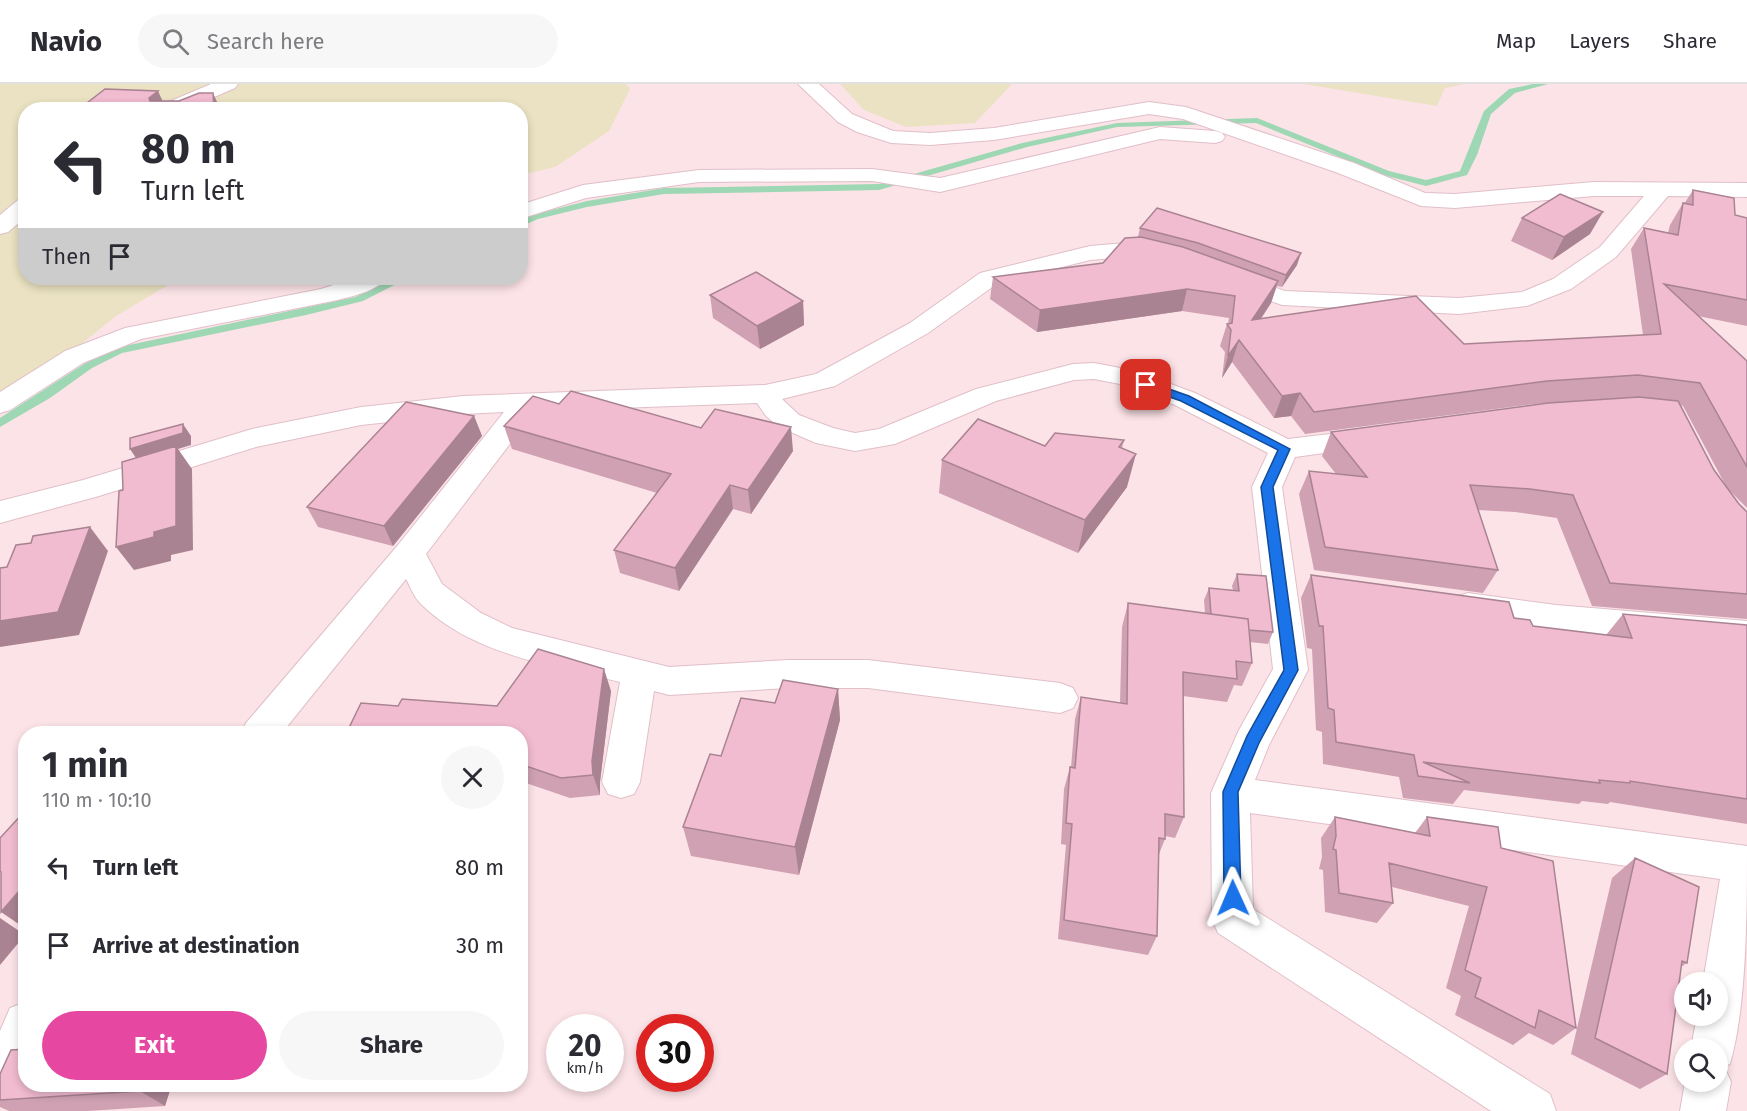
<!DOCTYPE html>
<html lang="en">
<head>
<meta charset="utf-8">
<style>
  :root { --surface:#fff; --page:#f7f7f7; --text:#2b2b33; --muted:#7c7c81; --line:#e1e1e2; --accent:#e648a1 }
  body { margin:0; font-family:"Fira Sans",sans-serif; background:var(--page); color:var(--text); height:100vh; display:flex; flex-direction:column; font-size:22px; white-space:nowrap }
  * { box-sizing:border-box; margin:0 }
  p { font-size:20px; color:var(--muted) }
  .icon { flex:none; width:33px; height:33px; fill:none; stroke:currentColor; stroke-width:2; stroke-linecap:round; stroke-linejoin:round }
  .map { position:relative; flex:1; overflow:hidden }
  .side { position:absolute; left:18px; top:642px; width:510px; height:366px; display:flex; flex-direction:column; background:var(--surface); border-radius:24px; box-shadow:0 3px 9px #0003 }
  .side>* { flex:none }
  .hud { position:absolute; left:18px; top:18px; width:510px; height:183px; border-radius:24px; box-shadow:0 3px 9px #0003; background:#fff; color:var(--text); overflow:hidden }
  .tools { position:absolute; left:1674px; top:888px; display:grid; gap:12px }
  .tools a { display:grid; place-items:center; width:54px; height:54px; border-radius:50%; background:var(--surface); box-shadow:0 3px 9px #0003; font-size:30px }
  .speed { position:absolute; left:546px; top:930px; display:flex; gap:12px; font-size:30px; font-weight:700; text-align:center }
  .speed>* { display:grid; place-content:center; width:78px; height:78px; border-radius:50%; background:var(--surface); box-shadow:0 3px 9px #0003; line-height:1 }
  .speed small { font-size:15px; font-weight:400 }
  .speed .limit { border:9px solid #d22; background:#fff; color:#111 }
  .pin { position:absolute; display:grid; place-items:center; width:51px; height:51px; color:#fff; margin:-26px; border-radius:12px; box-shadow:0 3px 9px #0006 }
  .me { position:absolute; width:66px; margin:-33px; rotate:359deg; stroke-linejoin:round; filter:drop-shadow(0 0 4px #0008) }
  .turn { display:flex; align-items:center; gap:21px; height:126px; padding:0 24px; font-size:27px }
  .turn .icon { width:78px; height:78px; stroke-width:2.5 }
  .turn b { display:block; font-size:42px; line-height:51px }
  .then { display:flex; align-items:center; height:57px; padding:0 24px; background:#0003; gap:12px; font-size:22px }
  .round { display:grid; place-items:center; flex:none; width:63px; height:63px; border-radius:32px; background:var(--page) }
  .overview { display:flex; align-items:center; justify-content:space-between; height:102px; padding:0 24px }
  h1 { font-size:36px; font-weight:700; line-height:45px }
  .button { display:flex; gap:12px; margin-top:auto; padding:12px 24px }
  .button a { flex:1; height:69px; border-radius:36px; background:var(--accent); color:#fff; font-size:24px; font-weight:700; line-height:69px; text-align:center }
  .button a+a { background:var(--page); color:var(--text) }
  ul { padding:0; list-style:none }
  li { display:flex; align-items:center; gap:18px; height:78px; padding:0 24px }
  li div { flex:1 }
  li b { display:block; font-size:22px }
  li em { font-style:normal }
  header { display:flex; align-items:center; gap:36px; box-sizing:border-box; height:84px; padding:0 30px; background:var(--surface); border-bottom:2px solid var(--line) }
  header strong { font-size:28px }
  nav { display:flex; gap:33px; margin-inline-start:auto; font-size:21px }
  .search { width:420px; height:54px; background:var(--page); display:flex; align-items:center; gap:15px; box-sizing:border-box; padding:0 21px; border-radius:33px; color:var(--muted); font-size:22px }
  .map>svg:first-child { display:block }
  .green { fill:#eae2c2 }
  .lines { fill:none; stroke-linecap:round; stroke-linejoin:round }
  .stream { fill:#9ed7b3; fill-rule:evenodd }
  .minor-casing { stroke:#e0bfc9; stroke-width:2 }
  .minor { fill:#fff; fill-rule:evenodd }
  .wall { fill:#cfa1b3 }
  .shaded-wall { fill:#a98392 }
  .building { fill:#f1bbd0; stroke:#a98392; stroke-width:1.5 }
  .route { fill:#1a73e8; stroke:#114b97; stroke-width:1.5 }
</style>
</head>
<body>
<header>
<strong>Navio</strong>
<div class="search"><svg class="icon" aria-label="search" viewBox="0 0 24 24"><circle cx="10" cy="10" r="6"/><path d="M15 15l6 6"/></svg>Search here</div>
<nav><a>Map</a><a>Layers</a><a>Share</a></nav>
</header>
<div class="map">
<svg width="1747" height="1027" viewBox="0 0 1747 1027">
  <rect width="100%" height="100%" fill="#fce3e7"/>
  <path class="green" d="M 0,0 L 626,0 L 630,5 L 609,47 L 555,83 L 521,91 L 520,26 L 26,26 L 26,194 L 180,194 L 116,232 L 0,326 Z
    M 840,0 L 1012,0 L 975,39 L 906,43 L 864,26 Z
    M 1304,0 L 1465,0 L 1445,4 L 1437,22 Z"/>
  <g class="lines">
    <path class="stream" d="M 1533,0 L 1548,0 L 1515,9 L 1491,30 L 1477,71 L 1467,91 L 1426,102 L 1383,91 L 1256,39 L 1117,43 L 1027,63 L 879,106 L 664,110 L 587,123 L 538,135 L 520,143 L 520,136 L 532,131 L 587,117 L 664,104 L 879,100 L 1022,59 L 1117,39 L 1257,34 L 1389,87 L 1426,96 L 1460,87 L 1484,27 L 1509,5 Z
      M 396,194 L 408,194 L 363,217 L 306,231 L 122,269 L 92,284 L 50,314 L 0,343 L 0,334 L 84,280 L 115,264 L 355,213 Z"/>
    <defs>
      <path id="minor" d="M 211,0 L 238,0 L 235,4 L 184,26 L 156,26 L 159,22 Z
        M 798,0 L 819,0 L 852,30 L 893,47 L 930,49 L 994,44 L 1149,18 L 1186,23 L 1354,79 L 1425,109 L 1455,110 L 1594,98 L 1747,99 L 1747,113 L 1668,112 L 1616,173 L 1571,205 L 1527,222 L 1459,230 L 1282,221 L 1222,200 L 1219,195 L 1222,190 L 1231,188 L 1285,207 L 1459,214 L 1522,208 L 1553,195 L 1600,163 L 1644,112 L 1594,112 L 1455,124 L 1421,122 L 1338,89 L 1183,35 L 1149,30 L 994,56 L 930,61 L 891,59 L 857,48 L 838,38 Z
        M 1160,43 L 1215,47 L 1222,49 L 1225,53 L 1222,57 L 1215,59 L 1160,55 L 940,108 L 872,97 L 699,98 L 586,114 L 520,135 L 520,121 L 583,101 L 699,86 L 872,85 L 940,94 Z
        M 26,114 L 26,133 L 8,148 L 0,150 L 0,131 L 18,116 Z
        M 1138,158 L 1165,165 L 1169,170 L 1165,175 L 1157,177 L 1138,172 L 1090,176 L 998,199 L 928,249 L 835,302 L 782,315 L 799,331 L 833,344 L 855,349 L 879,345 L 976,305 L 1073,280 L 1094,279 L 1136,287 L 1195,309 L 1288,355 L 1372,345 L 1382,347 L 1386,354 L 1382,361 L 1295,373 L 1282,403 L 1308,586 L 1269,661 L 1255,696 L 1747,762 C 1747,826 1747,921 1730,980 L 1724,982 L 1731,998 L 1726,1027 L 1680,1027 L 1685,998 L 1718,998 L 1718,964 L 1691,964 L 1697,932 L 1718,932 L 1718,898 L 1703,898 L 1720,795 L 1250,729 L 1253,825 L 1550,1010 L 1556,1027 L 1491,1027 L 1218,849 L 1212,835 L 1211,709 L 1239,646 L 1273,585 L 1252,403 L 1268,369 L 1175,321 L 1120,300 L 1094,295 L 1074,296 L 996,317 L 895,360 L 855,367 L 816,359 L 779,343 L 766,332 L 757,319 L 535,327 L 426,470 L 442,500 L 481,529 L 512,544 L 669,583 L 788,576 L 868,576 L 1060,599 L 1073,604 L 1078,614 L 1073,624 L 1060,629 L 868,604 L 788,604 L 669,611 L 654,607 L 640,698 L 634,710 L 621,714 L 608,710 L 602,698 L 620,598 C 552,581 472,571 420,519 C 414,513 410,502 406,495 L 281,650 L 241,650 L 246,639 L 398,461 L 504,328 L 463,330 L 361,341 L 256,363 L 99,412 L 0,439 L 0,417 L 83,396 L 252,345 L 361,323 L 463,312 L 765,301 L 816,290 L 910,239 L 980,189 L 1090,162 Z
        M 355,194 L 386,194 C 376,208 349,213 333,217 L 141,255 L 83,279 L 10,326 L 0,329 L 0,308 L 65,267 L 125,244 L 321,205 Z
        M 1468,509 L 1556,521 L 1747,537 L 1747,563 L 1556,547 L 1468,535 L 1456,531 L 1451,522 L 1456,513 Z
        M 26,918 L 26,994 L 16,1015 L 0,1022 L 0,947 L 10,924 Z"/>
    </defs>
    <use href="#minor" class="minor-casing"/>
    <use href="#minor" class="minor"/>
  </g>
  <path class="wall" d="M 1693,106 L 1735,131 L 1747,134 L 1747,242 L 1698,232 L 1747,277 L 1747,424 L 1727,404 L 1683,322 L 1681,321 L 1714,386 L 1739,420 L 1747,428 L 1747,535 L 1592,522 L 1557,434 L 1515,428 L 1478,426 L 1498,486 L 1483,509 L 1314,486 L 1299,410 L 1309,387 L 1336,390 L 1322,372 L 1331,348 L 1623,314 L 1534,320 L 1305,350 L 1291,332 L 1274,334 L 1232,278 L 1222,294 L 1225,268 L 1220,262 L 1227,240 L 1228,240 L 1229,234 L 1182,227 L 1037,248 L 990,215 L 993,193 L 1103,179 L 1138,153 L 1140,144 L 1297,181 L 1282,203 L 1277,202 L 1271,219 L 1261,235 L 1464,260 L 1643,251 L 1631,165 L 1644,144 L 1668,149 L 1670,141 L 1683,119 L 1684,120 Z
    M 1522,134 L 1590,150 L 1552,176 L 1511,157 Z
    M 710,211 L 803,217 L 804,241 L 760,265 L 713,234 Z
    M 559,320 L 701,344 L 793,367 L 751,430 L 733,425 L 679,507 L 620,489 L 614,466 L 657,409 L 512,365 L 504,342 Z
    M 474,332 L 482,352 L 393,462 L 318,443 L 307,423 Z
    M 1124,356 L 1122,364 L 1127,403 L 1078,469 L 939,409 L 942,376 L 1045,362 Z
    M 1237,490 L 1273,548 L 1268,560 L 1250,558 L 1252,579 L 1242,602 L 1234,601 L 1227,618 L 1183,612 L 1184,733 L 1175,754 L 1165,752 L 1165,755 L 1159,770 L 1157,852 L 1148,871 L 1058,855 L 1066,761 L 1061,760 L 1064,705 L 1070,683 L 1071,684 L 1075,635 L 1081,613 L 1120,619 L 1122,543 L 1128,519 L 1205,529 L 1204,516 L 1209,504 L 1233,506 L 1232,502 Z
    M 1311,491 L 1514,534 L 1533,542 L 1606,551 L 1623,530 L 1747,541 L 1747,740 L 1610,718 L 1608,720 L 1582,717 L 1579,720 L 1464,706 L 1453,720 L 1403,714 L 1399,693 L 1323,680 L 1322,648 L 1316,646 L 1312,565 L 1307,564 L 1301,514 Z
    M 838,605 L 840,636 L 799,791 L 691,772 L 683,743 L 721,672 L 775,619 Z
    M 611,607 L 600,698 L 600,711 L 570,714 L 520,697 L 520,650 L 398,622 L 497,622 Z
    M 1335,733 L 1415,749 L 1427,733 L 1501,764 L 1576,944 L 1553,961 L 1529,949 L 1513,961 L 1455,931 L 1461,912 L 1446,904 L 1469,822 L 1392,803 L 1393,819 L 1377,839 L 1325,828 L 1323,786 L 1319,785 L 1322,773 L 1321,754 Z
    M 1635,774 L 1687,879 L 1681,883 L 1667,990 L 1640,1005 L 1571,970 L 1612,794 Z
    M 0,990 L 26,1000 L 172,1000 L 165,1022 L 88,1027 L 9,1027 L 0,1023 Z"/>
  <path class="shaded-wall" d="M 158,7 L 163,18 L 154,25 L 149,14 Z
    M 213,9 L 218,20 L 219,26 L 211,26 Z
    M 1603,128 L 1590,150 L 1552,176 L 1564,153 Z
    M 1301,169 L 1297,181 L 1282,203 L 1286,191 Z
    M 1278,197 L 1271,219 L 1245,258 L 1252,236 Z
    M 1187,205 L 1182,227 L 1037,248 L 1040,226 Z
    M 803,217 L 804,241 L 760,265 L 757,242 Z
    M 1239,256 L 1232,278 L 1222,294 L 1228,272 Z
    M 1300,309 L 1291,332 L 1274,334 L 1282,312 Z
    M 474,332 L 482,352 L 393,462 L 384,442 Z
    M 183,340 L 191,352 L 191,361 L 178,365 L 192,385 L 193,466 L 171,471 L 171,477 L 134,486 L 116,463 L 138,377 L 130,365 Z
    M 791,343 L 793,367 L 751,430 L 748,406 Z
    M 1136,370 L 1127,403 L 1078,469 L 1085,436 Z
    M 730,401 L 733,425 L 679,507 L 675,484 Z
    M 90,443 L 108,467 L 79,551 L 0,563 L 0,537 Z
    M 604,585 L 611,607 L 600,698 L 600,711 L 593,691 L 592,677 Z
    M 838,605 L 840,636 L 799,791 L 795,763 Z
    M 26,799 L 26,845 L 1,828 Z
    M 0,834 L 25,851 L 0,881 Z
    M 142,1000 L 172,1000 L 165,1022 L 140,1007 Z"/>
  <path class="building" d="M 105,5 L 158,7 L 149,14 L 150,17 L 179,17 L 199,9 L 213,9 L 214,25 L 78,26 Z
    M 1693,106 L 1734,114 L 1735,131 L 1747,134 L 1747,216 L 1664,200 L 1747,277 L 1747,383 L 1700,299 L 1638,291 L 1547,297 L 1314,328 L 1300,309 L 1282,312 L 1239,256 L 1228,272 L 1231,246 L 1227,240 L 1232,239 L 1235,212 L 1187,205 L 1040,226 L 993,193 L 1103,179 L 1125,154 L 1141,153 L 1183,163 L 1278,197 L 1252,236 L 1416,212 L 1464,260 L 1661,250 L 1644,144 L 1678,151 L 1683,119 L 1693,121 Z
    M 1560,110 L 1603,128 L 1564,153 L 1522,134 Z
    M 1157,124 L 1301,169 L 1286,191 L 1198,159 L 1140,144 Z
    M 756,188 L 803,217 L 757,242 L 710,211 Z
    M 571,307 L 701,344 L 715,325 L 791,343 L 748,406 L 730,401 L 675,484 L 614,466 L 671,390 L 504,342 L 533,312 L 559,320 Z
    M 1639,313 L 1678,317 L 1714,386 L 1739,420 L 1747,428 L 1747,510 L 1610,499 L 1573,411 L 1530,405 L 1470,401 L 1498,486 L 1325,463 L 1309,387 L 1367,393 L 1331,348 L 1548,319 Z
    M 406,318 L 474,332 L 384,442 L 307,423 Z
    M 978,335 L 1045,362 L 1055,349 L 1124,356 L 1119,363 L 1136,370 L 1085,436 L 942,376 Z
    M 183,340 L 183,349 L 130,365 L 130,354 Z
    M 176,362 L 176,442 L 154,448 L 154,453 L 116,463 L 119,407 L 123,406 L 122,378 Z
    M 90,443 L 58,528 L 0,537 L 0,484 L 7,483 L 16,461 L 31,459 L 33,452 Z
    M 1237,490 L 1266,492 L 1273,548 L 1249,546 L 1248,535 L 1211,530 L 1209,504 L 1239,507 Z
    M 1311,491 L 1509,518 L 1514,534 L 1530,536 L 1533,542 L 1632,554 L 1623,530 L 1747,541 L 1747,715 L 1630,697 L 1630,699 L 1599,696 L 1600,699 L 1423,678 L 1470,699 L 1418,692 L 1414,671 L 1336,658 L 1334,626 L 1328,624 L 1323,542 L 1319,542 Z
    M 1128,519 L 1248,535 L 1252,579 L 1236,577 L 1237,595 L 1183,588 L 1184,733 L 1165,730 L 1165,755 L 1159,754 L 1157,852 L 1064,836 L 1072,740 L 1066,739 L 1070,683 L 1075,684 L 1081,613 L 1127,620 Z
    M 538,565 L 604,585 L 592,677 L 593,691 L 561,694 L 520,680 L 520,650 L 346,650 L 361,619 L 398,622 L 402,615 L 497,622 Z
    M 783,596 L 838,605 L 795,763 L 683,743 L 710,670 L 721,672 L 741,614 L 775,619 Z
    M 25,727 L 26,799 L 1,828 L 1,788 L 0,787 L 0,754 Z
    M 1335,733 L 1430,752 L 1427,733 L 1498,743 L 1501,764 L 1553,777 L 1576,944 L 1539,926 L 1535,944 L 1475,913 L 1481,894 L 1465,886 L 1487,803 L 1389,779 L 1393,819 L 1339,809 L 1336,766 L 1333,765 L 1336,752 Z
    M 1635,774 L 1699,803 L 1687,879 L 1682,877 L 1667,990 L 1595,954 Z
    M 26,965 L 26,1000 L 142,1000 L 140,1007 L 0,1016 L 0,990 L 11,966 Z"/>
  <path class="route" d="M 1146,297 L 1189,312 L 1290,365 L 1273,403 L 1298,586 L 1259,659 L 1238,708 L 1241,814 L 1239,819 L 1233,822 L 1227,819 L 1224,814 L 1223,708 L 1247,652 L 1284,586 L 1261,403 L 1278,366 L 1181,317 L 1142,303 L 1140,301 Z"/>
</svg>
<div class="tools">
<a><svg class="icon" aria-label="sound" viewBox="0 0 24 24"><path d="M4 9h4l5-4v14l-5-4H4zM17 9q2 3 0 6"/></svg></a>
<a><svg class="icon" aria-label="search" viewBox="0 0 24 24"><circle cx="10" cy="10" r="6"/><path d="M15 15l6 6"/></svg></a>
</div>
<div class="speed"><div>20<small>km/h</small></div><div class="limit">30</div></div>
<div class="pin" style="left:1146px;top:301px;background:#d93025"><svg class="icon" aria-label="arrive" viewBox="0 0 24 24"><path d="M6 21V4h12l-3 4 3 4H6"/></svg></div>
<svg class="me" style="left:1233px;top:814px" viewBox="-20 -20 40 40"><path d="M0-17L14 15 0 8-14 15z" fill="#1a73e8" stroke="#fff" stroke-width="4"/></svg>
<div class="hud">
<div class="turn"><svg class="icon" aria-label="left" viewBox="0 0 24 24"><path d="M17 20v-9H6M10 6l-5 5 5 5"/></svg><div><b>80 m</b>Turn left</div></div>
<div class="then">Then<svg class="icon" aria-label="arrive" viewBox="0 0 24 24"><path d="M6 21V4h12l-3 4 3 4H6"/></svg></div>
</div>
<section class="side">
<div class="overview"><div><h1>1 min</h1><p>110 m · 10:10</p></div><a class="round"><svg class="icon" aria-label="close" viewBox="0 0 24 24"><path d="M6 6l12 12M18 6L6 18"/></svg></a></div>
<ul>
<li><svg class="icon" aria-label="left" viewBox="0 0 24 24"><path d="M17 20v-9H6M10 6l-5 5 5 5"/></svg><div><b>Turn left</b></div><em>80 m</em></li>
<li><svg class="icon" aria-label="arrive" viewBox="0 0 24 24"><path d="M6 21V4h12l-3 4 3 4H6"/></svg><div><b>Arrive at destination</b></div><em>30 m</em></li>
</ul>
<div class="button"><a>Exit</a><a>Share</a></div>
</section>
</div>
</body>
</html>
